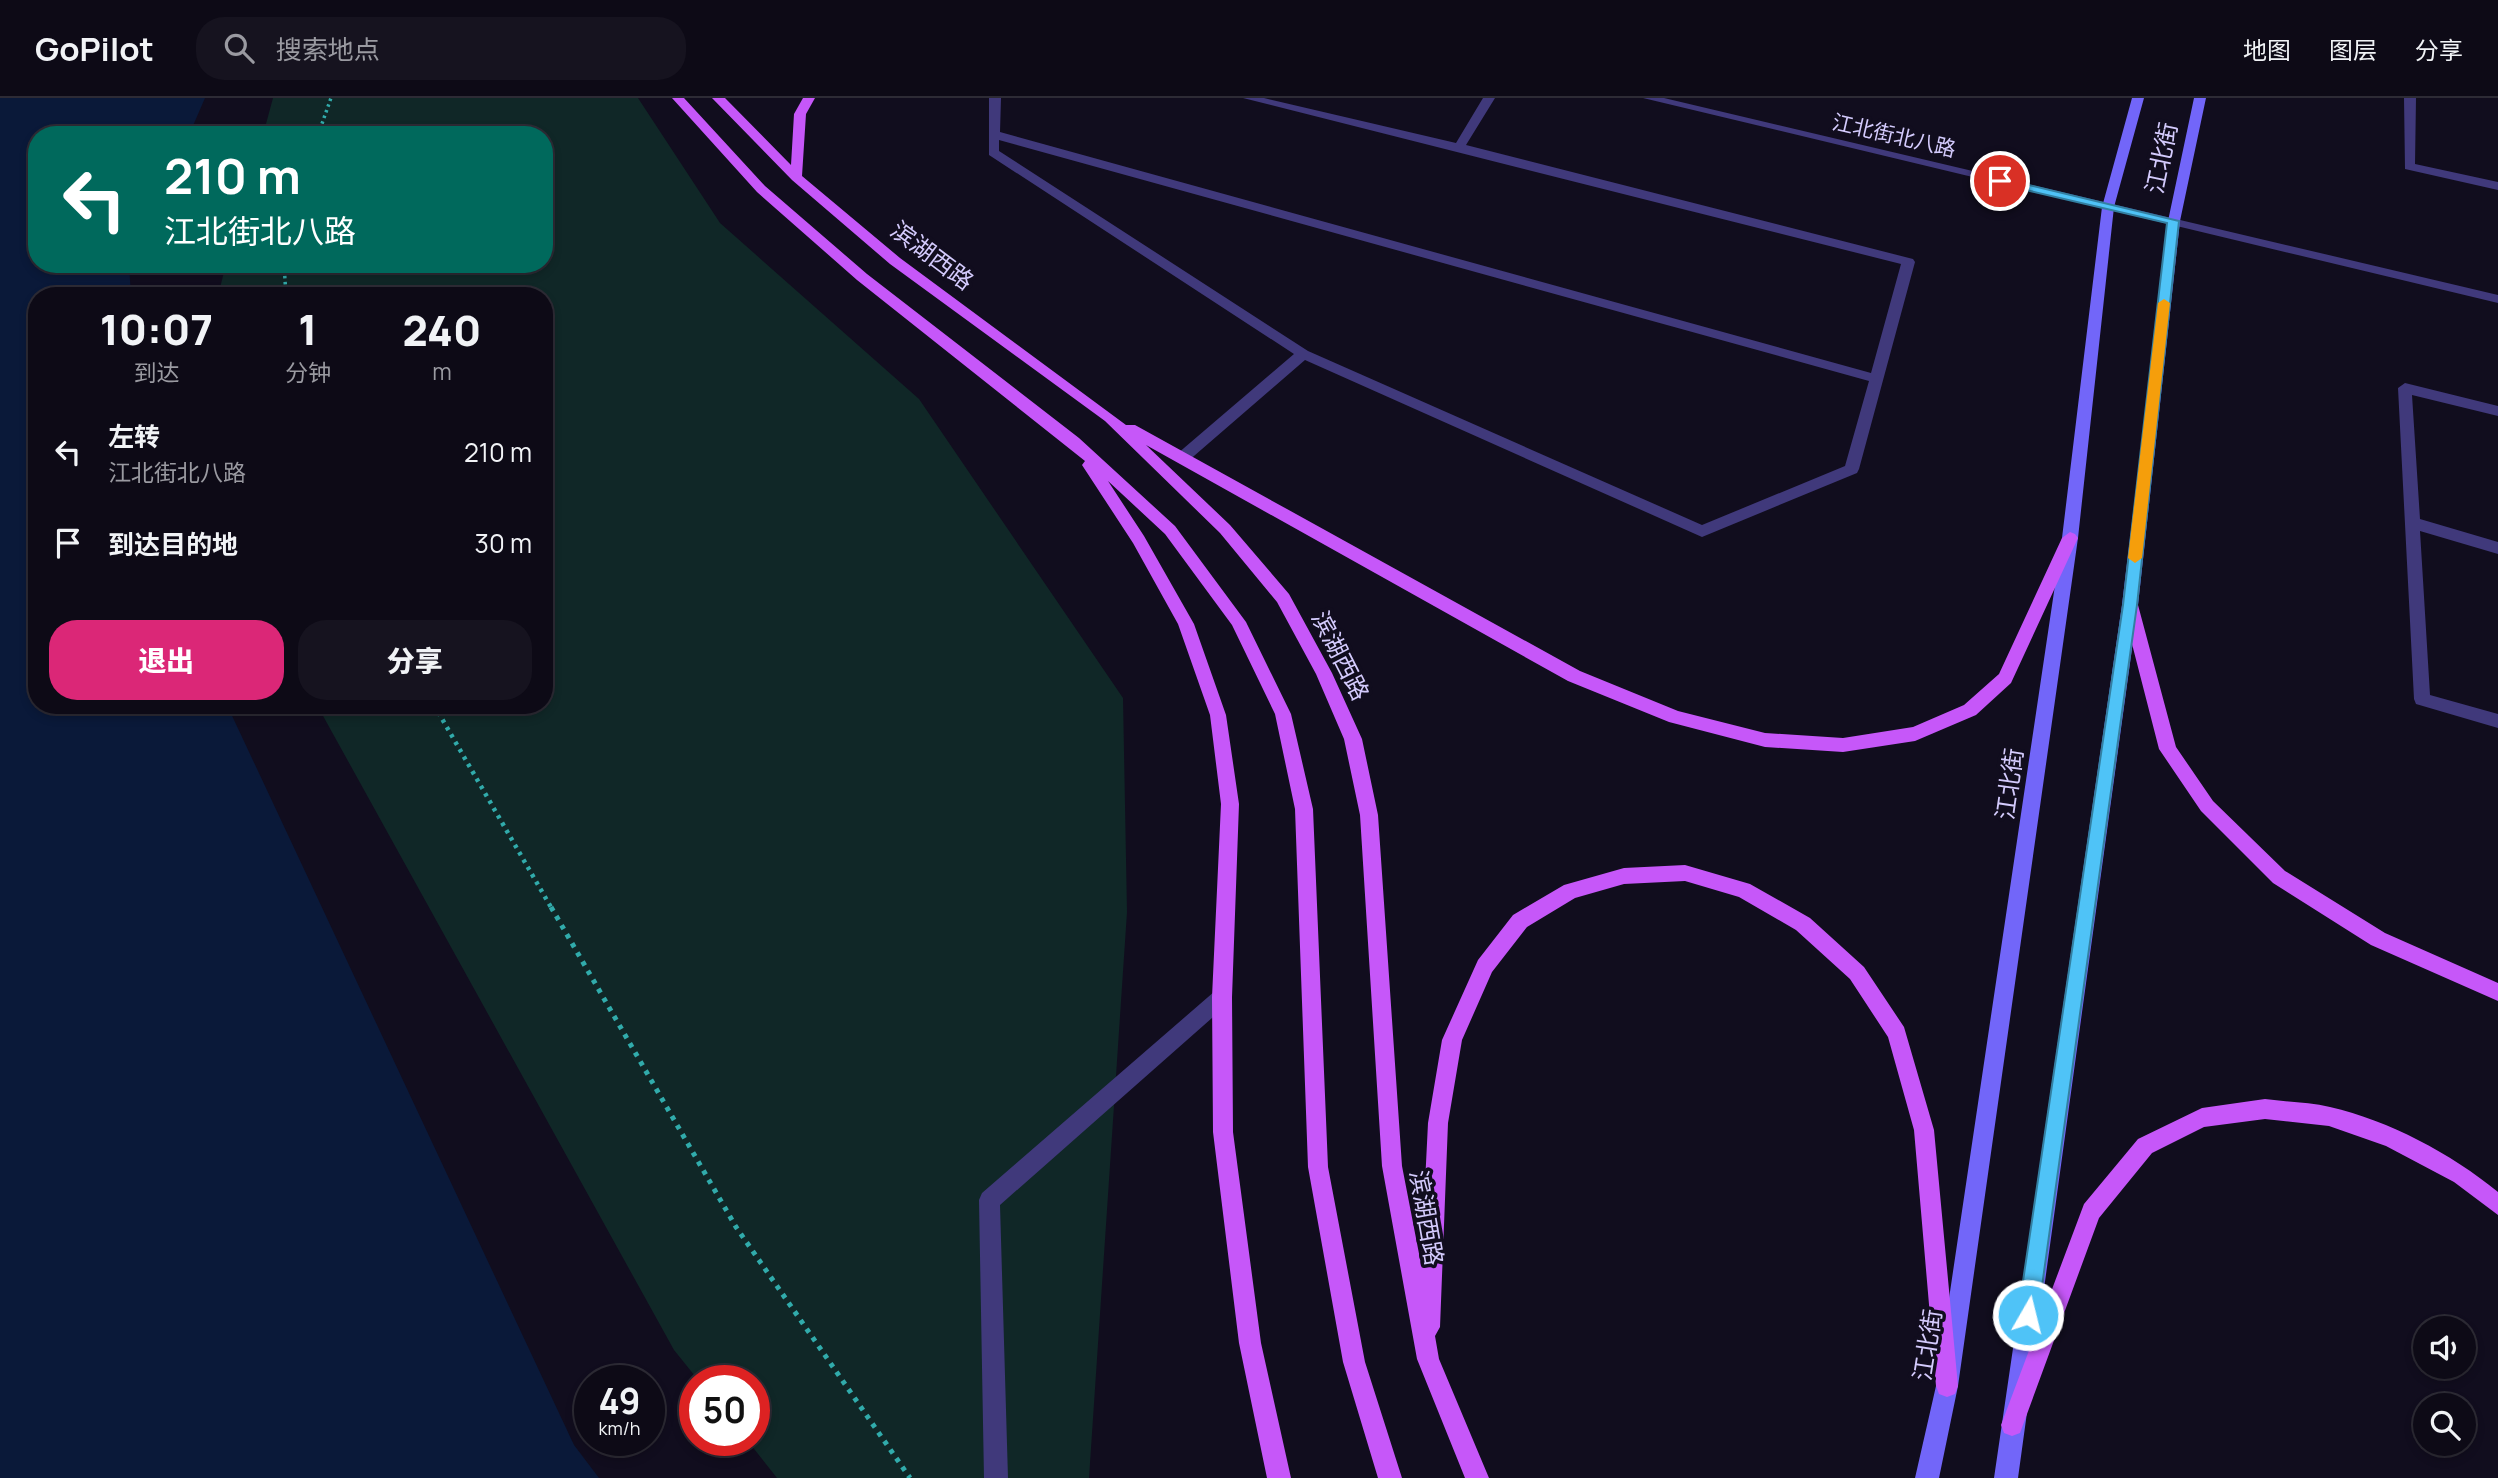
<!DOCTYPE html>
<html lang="zh">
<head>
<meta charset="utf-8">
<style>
  :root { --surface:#0d0a16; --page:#16131f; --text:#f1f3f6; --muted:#9a9aa1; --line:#2d2b35; --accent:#db2777 }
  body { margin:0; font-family:Manrope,"Noto Sans SC",sans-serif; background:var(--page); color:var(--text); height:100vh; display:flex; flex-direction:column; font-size:26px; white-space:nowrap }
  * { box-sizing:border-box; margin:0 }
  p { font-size:23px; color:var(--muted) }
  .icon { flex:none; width:38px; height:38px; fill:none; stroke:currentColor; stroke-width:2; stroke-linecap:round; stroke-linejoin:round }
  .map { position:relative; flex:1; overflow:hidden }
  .side { position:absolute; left:28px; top:189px; width:525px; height:427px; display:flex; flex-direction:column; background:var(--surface); border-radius:28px; box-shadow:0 4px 10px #0003,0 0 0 2px var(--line) }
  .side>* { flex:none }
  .top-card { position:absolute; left:28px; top:28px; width:525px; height:147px; border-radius:28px; box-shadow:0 4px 10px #0003,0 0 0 2px var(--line); background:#00695c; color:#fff; overflow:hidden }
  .fabs { position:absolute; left:2413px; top:1218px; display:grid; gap:14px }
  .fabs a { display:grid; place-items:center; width:63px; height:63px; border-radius:50%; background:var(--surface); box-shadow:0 4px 10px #0003,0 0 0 2px var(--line); font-size:35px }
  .speed { position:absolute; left:574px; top:1267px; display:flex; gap:14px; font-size:35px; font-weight:700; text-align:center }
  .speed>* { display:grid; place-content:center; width:91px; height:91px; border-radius:50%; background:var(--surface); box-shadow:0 4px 10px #0003,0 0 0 2px var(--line); line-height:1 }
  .speed small { font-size:18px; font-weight:400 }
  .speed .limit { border:10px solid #d22; background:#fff; color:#111 }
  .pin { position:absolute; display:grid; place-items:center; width:60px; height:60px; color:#fff; margin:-30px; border:4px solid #fff; border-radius:50%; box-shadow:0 2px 7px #0007 }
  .me { position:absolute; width:77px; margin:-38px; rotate:8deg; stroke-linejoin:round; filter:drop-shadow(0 0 5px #0008) }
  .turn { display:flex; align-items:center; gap:24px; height:147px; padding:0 21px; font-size:32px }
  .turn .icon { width:91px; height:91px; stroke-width:2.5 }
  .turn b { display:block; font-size:49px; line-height:60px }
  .eta { display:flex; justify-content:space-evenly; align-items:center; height:119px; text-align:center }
  .eta b { font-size:42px; font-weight:800; line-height:49px }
  .action { display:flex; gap:14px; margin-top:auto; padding:14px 21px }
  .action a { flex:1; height:80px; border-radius:28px; background:var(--accent); color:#fff; font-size:28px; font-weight:800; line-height:80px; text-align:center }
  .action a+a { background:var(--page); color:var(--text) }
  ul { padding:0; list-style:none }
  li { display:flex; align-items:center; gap:21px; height:91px; padding:0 21px }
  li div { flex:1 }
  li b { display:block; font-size:26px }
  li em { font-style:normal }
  header { display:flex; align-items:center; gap:42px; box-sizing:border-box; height:98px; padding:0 35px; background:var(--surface); border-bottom:2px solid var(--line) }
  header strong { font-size:33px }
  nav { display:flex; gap:38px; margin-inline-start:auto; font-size:24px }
  .search { width:490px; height:63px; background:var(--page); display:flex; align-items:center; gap:18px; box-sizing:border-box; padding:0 24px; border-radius:28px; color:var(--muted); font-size:26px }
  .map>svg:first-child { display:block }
  .green { fill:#102727 }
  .water { fill:#0a1939 }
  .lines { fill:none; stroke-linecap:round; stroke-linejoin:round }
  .path-far2 { stroke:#31abab; stroke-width:3.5; stroke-dasharray:2.5 3.5; stroke-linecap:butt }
  .path-far1 { stroke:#31abab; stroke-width:4.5; stroke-dasharray:3.5 5; stroke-linecap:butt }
  .path { stroke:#31abab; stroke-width:5; stroke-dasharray:4.5 6; stroke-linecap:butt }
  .lane { fill:#40397b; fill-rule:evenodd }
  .street { fill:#40397b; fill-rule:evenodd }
  .secondary { fill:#7266f9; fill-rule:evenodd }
  .primary { fill:#c657f9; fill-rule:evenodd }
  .route { fill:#4fc3f7; stroke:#337fa1; stroke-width:2 }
  .slow { fill:#f59e0b }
  .labels { text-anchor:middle; stroke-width:7; stroke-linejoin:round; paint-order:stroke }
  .far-street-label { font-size:21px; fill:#d4cbfd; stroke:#110d1e }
  .street-label { font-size:24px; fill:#d4cbfd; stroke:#110d1e }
</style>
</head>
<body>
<header>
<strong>GoPilot</strong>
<div class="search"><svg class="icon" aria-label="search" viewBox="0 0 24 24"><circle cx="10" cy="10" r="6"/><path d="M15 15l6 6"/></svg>搜索地点</div>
<nav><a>地图</a><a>图层</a><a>分享</a></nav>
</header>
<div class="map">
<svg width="2498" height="1380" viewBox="0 0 2498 1380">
  <rect width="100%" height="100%" fill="#110d1e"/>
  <path class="green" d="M 273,0 L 638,0 L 720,125 L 919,301 L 1123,600 L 1127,814 L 1089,1380 L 777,1380 L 747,1342 L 754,1342 L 754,1283 L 699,1283 L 674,1252 L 317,607 L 544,607 L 544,198 L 218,198 L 226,166 L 544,166 L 544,37 L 263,37 Z"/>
  <path class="water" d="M 0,0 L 205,0 L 189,37 L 37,37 L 37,166 L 129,166 L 131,198 L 37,198 L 37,607 L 227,607 L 574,1347 L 599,1380 L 0,1380 Z"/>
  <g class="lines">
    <path class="path-far2" d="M 318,37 L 331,0
      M 284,166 L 286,198"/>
    <path class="path-far1" d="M 434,607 L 552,811"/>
    <path class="path" d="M 551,809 L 736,1129 L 910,1380"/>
    <path class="lane" d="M 1222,890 L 1229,893 L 1232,899 L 1229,905 L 1000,1107 L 1008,1380 L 984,1380 L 979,1102 L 982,1095 L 1215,893 Z"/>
    <path class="street" d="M 989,0 L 1001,0 L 1000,34 L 1871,275 L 1901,166 L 1243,0 L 1264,0 L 1456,45 L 1483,0 L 1495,0 L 1466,47 L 1913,161 L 1915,164 L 1859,371 L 1857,375 L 1702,439 L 1305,262 L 1187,364 L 1177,364 L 1175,360 L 1177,356 L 1294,256 L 989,57 ZM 999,42 L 1869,283 L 1845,368 L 1702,427 L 1308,253 L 999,53 Z
      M 1643,0 L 1664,0 L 2498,197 L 2498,205 Z
      M 2404,0 L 2416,0 L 2415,66 L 2498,84 L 2498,92 L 2405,71 Z
      M 2405,285 L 2498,308 L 2498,318 L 2412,297 L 2420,421 L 2498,444 L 2498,456 L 2420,433 L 2430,597 L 2498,616 L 2498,630 L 2416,606 L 2414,601 L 2398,290 Z"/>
    <path class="secondary" d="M 2132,0 L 2144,0 L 2114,109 L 2078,440 L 1958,1288 L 1939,1380 L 1915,1380 L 1936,1288 L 2062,440 L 2102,109 Z
      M 2194,0 L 2206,0 L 2180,123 L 2138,507 L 2018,1380 L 1994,1380 L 2122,507 L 2168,123 Z"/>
    <path class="primary" d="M 672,0 L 684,0 L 765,88 L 867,176 L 1079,340 L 1175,428 L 1246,524 L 1291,616 L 1313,711 L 1328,1069 L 1365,1264 L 1402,1380 L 1378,1380 L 1343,1264 L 1308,1069 L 1295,711 L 1275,616 L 1232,527 L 1165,436 L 1108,383 L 1144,438 L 1194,526 L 1226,617 L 1239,706 L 1232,899 L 1233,1034 L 1261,1245 L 1291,1380 L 1267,1380 L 1239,1245 L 1213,1034 L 1212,899 L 1221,706 L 1210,617 L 1178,526 L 1133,445 L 1082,367 L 1085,363 L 857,182 L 757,94 Z
      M 712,0 L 725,0 L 791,67 L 794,16 L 803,0 L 815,0 L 806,16 L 802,78 L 900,160 L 1126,327 L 1135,327 L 1580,573 L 1678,613 L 1765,635 L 1843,640 L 1913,629 L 1964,607 L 1999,576 L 2062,440 L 2070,434 L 2075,436 L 2078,440 L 2011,585 L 1976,617 L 1915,643 L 1843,654 L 1765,649 L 1669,624 L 1568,583 L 1146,347 L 1230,427 L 1289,496 L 1332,575 L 1362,641 L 1378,717 L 1402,1068 L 1421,1166 L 1428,1025 L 1442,942 L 1478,862 L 1513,817 L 1564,787 L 1624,770 L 1685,767 L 1750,786 L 1810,820 L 1864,869 L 1904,929 L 1934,1032 L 1958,1288 L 1955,1296 L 1947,1299 L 1939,1296 L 1936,1288 L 1914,1032 L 1888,939 L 1850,881 L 1796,832 L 1739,799 L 1685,783 L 1624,786 L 1575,800 L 1527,829 L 1492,874 L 1462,942 L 1448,1025 L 1440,1229 L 1435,1238 L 1439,1261 L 1489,1380 L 1465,1380 L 1417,1261 L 1382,1068 L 1360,717 L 1344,641 L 1316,576 L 1277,504 L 1220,435 L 1105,323 L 890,166 L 792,82 Z
      M 2130,501 L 2138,507 L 2176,649 L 2213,703 L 2285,773 L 2385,835 L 2498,885 L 2498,903 L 2371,847 L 2273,785 L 2201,713 L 2159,651 L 2122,507 Z
      M 2265,1001 C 2286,1004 2309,1004 2330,1009 C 2390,1023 2450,1055 2498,1094 L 2498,1117 L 2454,1084 L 2386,1048 L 2329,1028 L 2265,1021 L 2204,1029 L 2152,1055 L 2099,1120 L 2020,1335 L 2012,1338 L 2004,1335 L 2001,1327 L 2084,1106 L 2138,1041 L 2202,1010 Z"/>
  </g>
  <path class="route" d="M 2000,80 L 2179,123 L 2137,507 L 2038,1217 L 2035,1224 L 2028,1227 L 2021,1224 L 2018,1217 L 2123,507 L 2167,125 L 1996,85 L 1994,83 Z"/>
  <path class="slow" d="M 2164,201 L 2170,205 L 2142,460 L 2135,465 L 2128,460 L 2158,205 Z"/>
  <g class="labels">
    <g class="far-street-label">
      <text transform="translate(1894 38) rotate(13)" y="7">江北街北八路</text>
    </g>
    <g class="street-label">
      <text transform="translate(2162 60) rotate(-78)" y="8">江北街</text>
      <text transform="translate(932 158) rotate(37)" y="8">滨湖西路</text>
      <text transform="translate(1340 558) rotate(63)" y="8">滨湖西路</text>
      <text transform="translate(2010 686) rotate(-82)" y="8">江北街</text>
      <text transform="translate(1426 1120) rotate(80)" y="8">滨湖西路</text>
      <text transform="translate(1928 1247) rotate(-81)" y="8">江北街</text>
    </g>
  </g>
</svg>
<div class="fabs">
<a><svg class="icon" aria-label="sound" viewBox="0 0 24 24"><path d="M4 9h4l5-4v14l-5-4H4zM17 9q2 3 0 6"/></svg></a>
<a><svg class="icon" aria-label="search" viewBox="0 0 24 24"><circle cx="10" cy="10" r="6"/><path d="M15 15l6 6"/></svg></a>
</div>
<div class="speed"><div>49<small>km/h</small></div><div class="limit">50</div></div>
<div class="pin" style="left:2000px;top:83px;background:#d93025"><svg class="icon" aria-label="arrive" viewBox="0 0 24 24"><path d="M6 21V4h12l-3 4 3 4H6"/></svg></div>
<svg class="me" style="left:2028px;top:1217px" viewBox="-20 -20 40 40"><circle r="17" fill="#4fc3f7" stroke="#fff" stroke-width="3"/><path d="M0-11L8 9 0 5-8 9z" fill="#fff"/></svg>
<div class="top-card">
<div class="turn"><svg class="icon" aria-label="left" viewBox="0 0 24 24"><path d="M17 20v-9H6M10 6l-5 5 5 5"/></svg><div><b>210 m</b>江北街北八路</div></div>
</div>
<section class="side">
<div class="eta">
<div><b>10:07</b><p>到达</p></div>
<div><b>1</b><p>分钟</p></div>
<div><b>240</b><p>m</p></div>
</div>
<ul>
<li><svg class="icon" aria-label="left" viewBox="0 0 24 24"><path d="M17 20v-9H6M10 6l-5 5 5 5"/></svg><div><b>左转</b><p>江北街北八路</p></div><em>210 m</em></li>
<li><svg class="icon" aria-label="arrive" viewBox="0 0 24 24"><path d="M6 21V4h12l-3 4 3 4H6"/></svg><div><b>到达目的地</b></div><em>30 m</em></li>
</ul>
<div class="action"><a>退出</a><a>分享</a></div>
</section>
</div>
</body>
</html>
